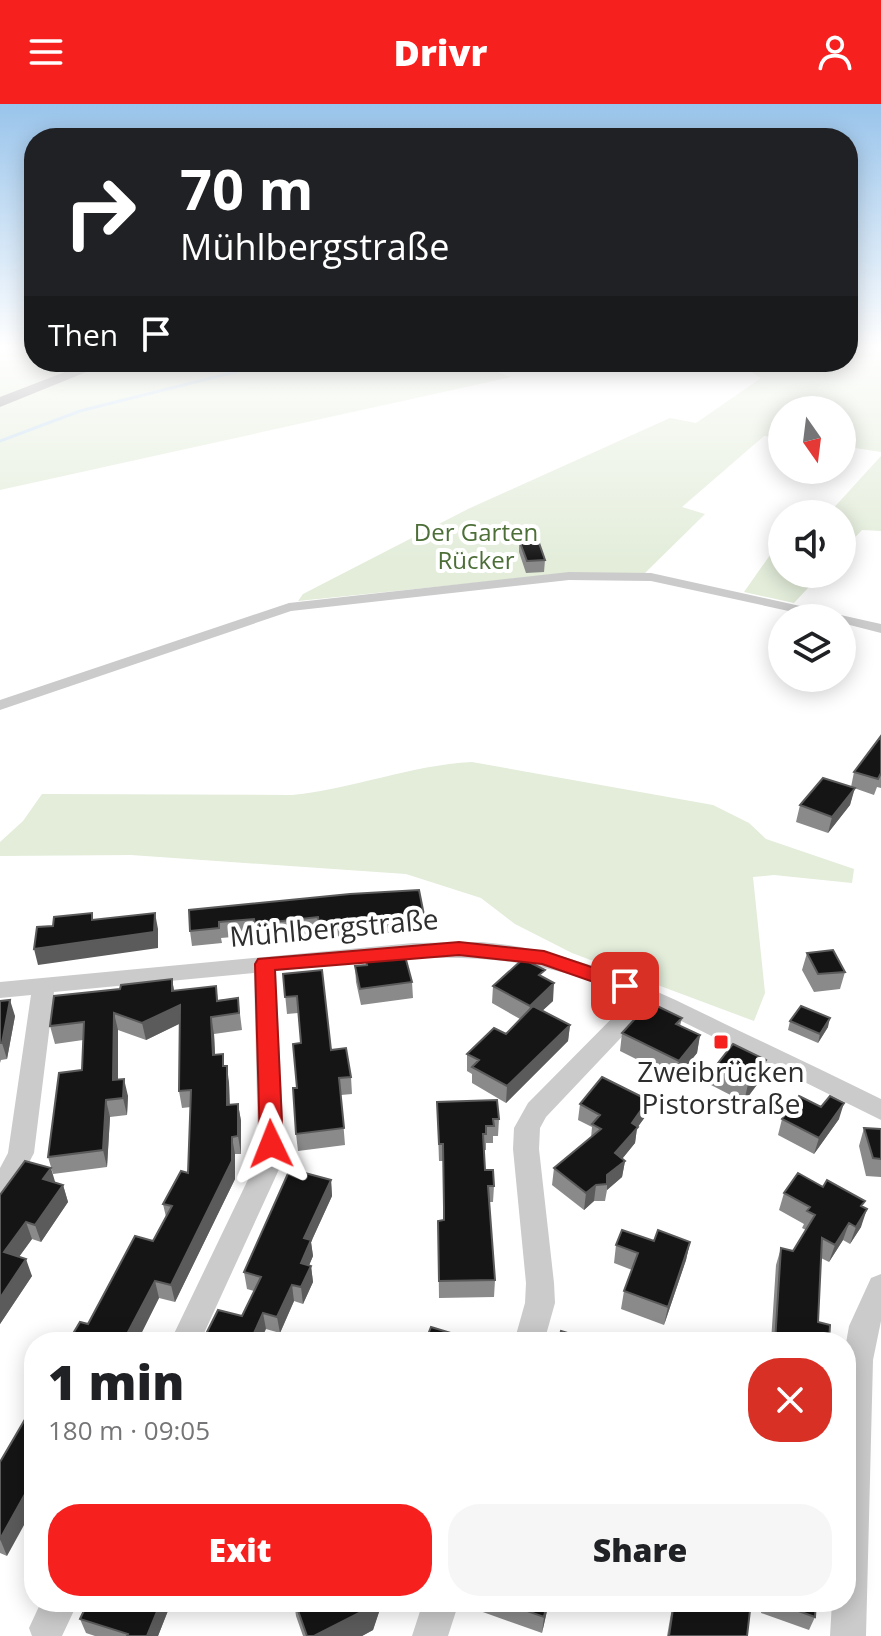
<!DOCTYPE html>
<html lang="en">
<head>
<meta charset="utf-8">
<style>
  :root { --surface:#fff; --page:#f6f6f6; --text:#202124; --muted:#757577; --accent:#f6201f }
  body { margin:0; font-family:"Open Sans",sans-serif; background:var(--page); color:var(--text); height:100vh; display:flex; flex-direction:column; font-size:30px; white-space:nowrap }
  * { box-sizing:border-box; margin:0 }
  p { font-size:26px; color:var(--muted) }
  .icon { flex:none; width:44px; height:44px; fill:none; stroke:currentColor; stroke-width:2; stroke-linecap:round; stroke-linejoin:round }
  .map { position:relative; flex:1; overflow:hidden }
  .panel { position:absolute; left:24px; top:1228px; width:832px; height:280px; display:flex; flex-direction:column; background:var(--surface); border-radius:32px; box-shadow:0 4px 20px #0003 }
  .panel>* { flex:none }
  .hud { position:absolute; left:24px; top:24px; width:834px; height:244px; border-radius:32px; box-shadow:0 4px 20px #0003; background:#202124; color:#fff; overflow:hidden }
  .needle { width:52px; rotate:166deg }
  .tools { position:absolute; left:768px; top:292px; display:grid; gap:16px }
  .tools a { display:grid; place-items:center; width:88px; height:88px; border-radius:50%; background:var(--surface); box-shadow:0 4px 20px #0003; font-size:40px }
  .pin { position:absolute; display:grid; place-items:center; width:68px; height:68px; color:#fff; margin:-34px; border-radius:16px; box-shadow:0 4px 12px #0006 }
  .me { position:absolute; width:88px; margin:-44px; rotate:358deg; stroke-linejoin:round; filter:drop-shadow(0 0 6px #0008) }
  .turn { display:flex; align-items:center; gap:28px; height:168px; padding:0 24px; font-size:36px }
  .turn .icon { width:104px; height:104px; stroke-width:2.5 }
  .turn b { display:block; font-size:56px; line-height:68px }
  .then { display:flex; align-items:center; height:76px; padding:0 24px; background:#0003; gap:16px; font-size:30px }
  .round { display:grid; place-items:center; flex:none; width:84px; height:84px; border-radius:32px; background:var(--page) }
  .headline { display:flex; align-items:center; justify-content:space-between; height:136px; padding:0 24px }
  h1 { font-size:48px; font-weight:800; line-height:60px }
  .action { display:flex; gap:16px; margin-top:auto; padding:16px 24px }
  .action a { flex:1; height:92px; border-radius:32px; background:var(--accent); color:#fff; font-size:32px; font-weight:800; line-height:92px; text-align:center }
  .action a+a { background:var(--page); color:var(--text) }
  header { display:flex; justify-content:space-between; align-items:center; height:104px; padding:0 24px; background:var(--accent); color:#fff; font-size:36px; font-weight:800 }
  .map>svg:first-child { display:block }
  .green { fill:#e3edda }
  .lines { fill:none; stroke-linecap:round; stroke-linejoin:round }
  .stream { stroke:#c4dbef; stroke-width:3 }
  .minor { fill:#cbcbcb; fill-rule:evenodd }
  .highway { fill:#959595; fill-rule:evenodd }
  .wall { fill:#8a8a8a }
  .shaded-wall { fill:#5b5b5b }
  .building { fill:#151515; stroke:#5b5b5b; stroke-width:2 }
  .route { fill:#f6201f; stroke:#a01514; stroke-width:2 }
  .poi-dot { fill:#f6201f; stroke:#fff; stroke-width:3 }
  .labels { text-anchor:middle; stroke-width:8; stroke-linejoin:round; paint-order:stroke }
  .far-park-label { font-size:24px; fill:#4c6e37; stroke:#fff }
  .street-label { font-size:28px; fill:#2e2e2e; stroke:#fff }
  .poi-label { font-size:28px; fill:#2e2e2e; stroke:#fff }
</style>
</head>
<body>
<header><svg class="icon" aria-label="menu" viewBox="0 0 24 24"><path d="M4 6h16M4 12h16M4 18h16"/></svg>Drivr<svg class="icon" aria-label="person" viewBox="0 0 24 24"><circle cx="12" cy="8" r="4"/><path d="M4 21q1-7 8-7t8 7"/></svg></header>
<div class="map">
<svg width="881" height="1532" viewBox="0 0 881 1532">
  <rect width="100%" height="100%" fill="#fff"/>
  <path class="green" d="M 0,244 L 34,244 L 34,258 L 519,258 L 497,268 L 511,273 L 0,386 Z
    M 848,244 L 881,244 L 881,348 L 842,342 L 842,306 L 782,306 L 782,333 L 764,332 L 682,403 L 705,410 L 645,469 L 560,470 L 298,497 L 303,490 L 468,405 L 670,314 L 696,319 L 761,274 L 739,260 L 724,258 L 848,258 Z
    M 881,352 L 881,427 L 862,426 L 842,447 L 842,410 L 799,410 L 802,407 L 830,408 Z
    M 782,434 L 782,470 L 821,470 L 794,499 L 744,488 Z
    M 472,658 L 713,701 L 749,719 L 766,735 L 854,765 L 852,779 L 774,771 L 753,773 L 765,889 L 754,917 L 572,849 L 515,820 L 481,794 L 406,770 L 131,751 L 0,752 L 0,738 L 23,717 L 42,690 L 292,691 C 353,685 411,661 472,658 Z"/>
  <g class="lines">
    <path class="stream" d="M 0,337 L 80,307 L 275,258"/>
    <path class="minor" d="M 569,468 L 651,469 L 881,520 L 881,529 L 842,519 L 842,514 L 821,514 L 651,477 L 569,476 L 291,507 L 0,606 L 0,596 L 289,499 Z
      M 481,838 C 571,845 648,882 727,921 C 778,945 830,970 881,995 L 881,1016 L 651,902 L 546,1013 L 540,1024 L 539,1045 L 554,1179 L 555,1199 L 544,1238 L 514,1238 L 525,1199 L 526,1179 L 513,1045 L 514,1024 L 528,999 L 632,894 C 508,836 407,854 276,867 L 284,1040 L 281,1061 L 200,1238 L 170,1238 L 255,1061 L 258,1040 L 254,869 L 54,888 L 34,1049 L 9,1097 L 0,1100 L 0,1064 L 8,1049 L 31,891 L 0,894 L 0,878 L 413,839 Z
      M 881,1170 L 881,1217 L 873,1256 L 866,1532 L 830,1532 L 832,1498 L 846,1498 L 846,1239 L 849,1222 L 871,1174 Z
      M 41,1498 L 78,1498 L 62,1532 L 32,1532 L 29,1524 Z
      M 423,1498 L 459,1498 L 448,1532 L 412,1532 Z"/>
    <path class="highway" d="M 91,258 L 111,258 L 0,303 L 0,293 Z"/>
  </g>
  <path class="wall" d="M 519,436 L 545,456 L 544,468 L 526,469 L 519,448 Z
    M 881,632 L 881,684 L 877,683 L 874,691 L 854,684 L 850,701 L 828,729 L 796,718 L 800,701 L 851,683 L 854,668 Z
    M 189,806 L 424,811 L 424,826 L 320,834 L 319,829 L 257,836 L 256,831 L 221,834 L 222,839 L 192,842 L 190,827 Z
    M 807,849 L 845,868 L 840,885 L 814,888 L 802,866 Z
    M 367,861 L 412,878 L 413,894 L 361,901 L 356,878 L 355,862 Z
    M 283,870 L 331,946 L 351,973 L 352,990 L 341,991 L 345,1041 L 298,1047 L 296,1030 L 301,939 L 298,909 L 287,910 Z
    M 544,874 L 553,897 L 542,907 L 570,921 L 568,937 L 506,999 L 472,979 L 472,970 L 467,967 L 467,950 L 506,930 L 520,915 L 492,899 L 493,882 Z
    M 172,875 L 174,887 L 216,882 L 218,896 L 238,894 L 242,926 L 214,930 L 215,951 L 225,962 L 229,979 L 230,1001 L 238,1000 L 241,1017 L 241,1050 L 235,1050 L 235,1075 L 175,1198 L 159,1194 L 137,1238 L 68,1238 L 88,1220 L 153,1137 L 166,1113 L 163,1100 L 188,1069 L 191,1003 L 182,1004 L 179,987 L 179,920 L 146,936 L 118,926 L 118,976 L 128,992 L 127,1011 L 110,1013 L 107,1063 L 53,1070 L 48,1053 L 82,966 L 83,936 L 55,940 L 50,922 L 120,885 Z
    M 0,897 L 15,912 L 7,955 L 1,956 L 0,959 Z
    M 651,908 L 682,914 L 680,922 L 700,931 L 697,949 L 676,975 L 620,947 L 622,929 Z
    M 790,917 L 828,923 L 818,939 L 788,926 Z
    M 715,963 L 762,974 L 744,998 L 711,981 Z
    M 437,998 L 499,1015 L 498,1032 L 493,1032 L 493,1039 L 486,1039 L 486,1046 L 484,1046 L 485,1066 L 494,1082 L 493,1098 L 489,1098 L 495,1176 L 494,1193 L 439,1194 L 438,1117 L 444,1116 L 443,1057 L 439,1057 Z
    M 580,1000 L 645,1013 L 637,1024 L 635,1039 L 622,1055 L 625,1057 L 622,1073 L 607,1086 L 605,1097 L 594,1097 L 584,1106 L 552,1081 L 554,1064 L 591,1034 L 592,1023 L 578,1016 Z
    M 782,1015 L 839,1015 L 814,1050 L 778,1031 Z
    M 864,1024 L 881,1025 L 881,1073 L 866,1072 L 859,1042 Z
    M 331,1076 L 332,1092 L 311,1138 L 313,1152 L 309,1161 L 311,1162 L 313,1178 L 303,1200 L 294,1197 L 280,1229 L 266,1225 L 242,1212 L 254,1187 L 247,1185 L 244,1168 Z
    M 55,1079 L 63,1081 L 68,1098 L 41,1138 L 32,1135 L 19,1153 L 32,1172 L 0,1220 L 0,1091 Z
    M 784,1089 L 863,1103 L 861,1123 L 850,1140 L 843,1136 L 829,1158 L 821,1154 L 818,1218 L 829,1238 L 771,1238 L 776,1161 L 781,1144 L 793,1147 L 806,1126 L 802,1124 L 804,1120 L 779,1106 Z
    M 654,1137 L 690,1138 L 686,1156 L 664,1221 L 621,1205 L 624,1187 L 632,1166 L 614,1159 L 616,1141 Z
    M 0,1358 L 7,1452 L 0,1449 Z
    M 88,1498 L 171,1498 L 171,1499 L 158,1532 L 95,1532 L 86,1529 L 80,1515 Z
    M 294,1498 L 391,1498 L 389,1505 L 381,1502 L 373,1526 L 362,1532 L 303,1532 L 296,1512 Z
    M 481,1498 L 549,1498 L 542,1529 L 480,1507 Z
    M 673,1498 L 751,1498 L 747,1532 L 667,1532 Z
    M 762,1498 L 816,1498 L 815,1513 L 809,1526 L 761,1509 Z"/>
  <path class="shaded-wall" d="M 855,684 L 850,701 L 828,729 L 832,713 Z
    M 155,809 L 158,825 L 158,844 L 38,861 L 34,845 Z
    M 172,875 L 175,892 L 180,901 L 183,918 L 146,936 L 142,919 L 172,887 Z
    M 554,879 L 553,897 L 528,920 L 530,902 Z
    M 10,896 L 15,912 L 7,955 L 2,939 Z
    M 114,909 L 118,926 L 118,993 L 113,976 Z
    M 211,913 L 214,930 L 216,968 L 213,951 Z
    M 830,914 L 828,923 L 818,939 L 820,930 Z
    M 570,921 L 568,937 L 506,999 L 507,982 Z
    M 700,931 L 697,949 L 676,975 L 679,957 Z
    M 766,956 L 762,974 L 744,998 L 748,980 Z
    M 227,962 L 229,979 L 230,1018 L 227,1001 Z
    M 124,975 L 128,992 L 127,1011 L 123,994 Z
    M 106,996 L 110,1013 L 107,1063 L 103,1046 Z
    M 648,996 L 645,1013 L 637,1024 L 635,1039 L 613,1066 L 615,1049 L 632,1019 Z
    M 844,999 L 839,1015 L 814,1050 L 819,1034 Z
    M 238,1000 L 241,1017 L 241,1050 L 238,1032 Z
    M 232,1033 L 235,1050 L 235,1075 L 175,1198 L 171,1181 Z
    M 625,1057 L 622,1073 L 607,1086 L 607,1071 Z
    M 51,1064 L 56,1081 L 43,1075 Z
    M 331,1076 L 332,1092 L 311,1138 L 313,1152 L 303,1176 L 301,1159 L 304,1134 Z
    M 63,1081 L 68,1098 L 41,1138 L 35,1121 Z
    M 596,1081 L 594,1097 L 584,1106 L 586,1089 Z
    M 867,1105 L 861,1123 L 850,1140 L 856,1123 Z
    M 26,1118 L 32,1135 L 10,1165 L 4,1148 Z
    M 849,1119 L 843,1136 L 829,1158 L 835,1141 Z
    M 690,1138 L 686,1156 L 664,1221 L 668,1203 Z
    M 26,1155 L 32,1172 L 0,1220 L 0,1194 Z
    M 311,1162 L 313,1178 L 303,1200 L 301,1183 Z
    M 155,1177 L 159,1194 L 137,1238 L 129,1238 L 127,1230 Z
    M 292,1181 L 294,1197 L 280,1229 L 277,1213 Z
    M 263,1209 L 266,1225 L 260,1238 L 250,1238 Z
    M 34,1374 L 34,1403 L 7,1452 L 0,1435 Z
    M 161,1498 L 171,1498 L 171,1499 L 158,1532 L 147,1532 Z
    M 373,1498 L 381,1498 L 381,1502 L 373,1526 L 362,1532 L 314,1532 Z
    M 547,1498 L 549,1498 L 542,1529 L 544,1513 Z"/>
  <path class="building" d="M 519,436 L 538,436 L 545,456 L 527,457 Z
    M 881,632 L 881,669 L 878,675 L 854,668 Z
    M 823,674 L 855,684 L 832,713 L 800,701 Z
    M 419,786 L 424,811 L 319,819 L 318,813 L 255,820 L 254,815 L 219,818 L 219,824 L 190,827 L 189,806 L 350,790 Z
    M 92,809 L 92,816 L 155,809 L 154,828 L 34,845 L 37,823 L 53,822 L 54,813 Z
    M 833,846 L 845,868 L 818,870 L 807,849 Z
    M 405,852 L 412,878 L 360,885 L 355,862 L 367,861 L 366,857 Z
    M 523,855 L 545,866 L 539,871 L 554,879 L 530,902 L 493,882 Z
    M 322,866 L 331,946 L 346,944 L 351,973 L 339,974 L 344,1024 L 296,1030 L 293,984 L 297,984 L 293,940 L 301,939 L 297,892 L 285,893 L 283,870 Z
    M 172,875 L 172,887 L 216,882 L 217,897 L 238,894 L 239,909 L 211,913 L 213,951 L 223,950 L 223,962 L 227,962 L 227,1001 L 238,1000 L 238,1032 L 232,1033 L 232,1057 L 171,1181 L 155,1177 L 127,1230 L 136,1232 L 133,1238 L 68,1238 L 80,1218 L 88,1220 L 135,1132 L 153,1137 L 172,1102 L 163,1100 L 181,1067 L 188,1069 L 191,986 L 179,987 L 180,901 L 142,919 L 114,909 L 113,976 L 124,975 L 123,994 L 106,996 L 103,1046 L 48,1053 L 59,969 L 82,966 L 84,918 L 50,922 L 54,892 L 120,885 L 121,881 Z
    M 10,896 L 2,939 L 0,939 L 0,897 Z
    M 533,902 L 570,921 L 507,982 L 472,963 L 479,956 L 467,950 L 494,924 L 506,930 Z
    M 657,902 L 682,914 L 676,920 L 700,931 L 679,957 L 622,929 L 644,905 L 651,908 Z
    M 801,902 L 830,914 L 820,930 L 790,917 Z
    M 733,940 L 766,956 L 748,980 L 715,963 Z
    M 602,973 L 648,996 L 632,1019 L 638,1023 L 615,1049 L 625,1057 L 607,1071 L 607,1080 L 596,1081 L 586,1089 L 554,1064 L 601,1025 L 592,1020 L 600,1011 L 580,1000 Z
    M 799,992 L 821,1003 L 830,992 L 844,999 L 819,1034 L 782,1015 Z
    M 497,996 L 499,1015 L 493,1015 L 494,1022 L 486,1022 L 486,1030 L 483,1030 L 485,1066 L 493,1066 L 494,1082 L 488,1082 L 495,1176 L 439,1177 L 438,1117 L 444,1116 L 444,1103 L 443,1040 L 439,1040 L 437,998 Z
    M 864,1024 L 881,1025 L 881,1055 L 873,1054 Z
    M 25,1057 L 51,1064 L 43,1075 L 63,1081 L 35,1121 L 26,1118 L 4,1148 L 26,1155 L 0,1194 L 0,1091 Z
    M 290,1065 L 331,1076 L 304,1134 L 311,1136 L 301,1159 L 311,1162 L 301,1183 L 292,1181 L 277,1213 L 263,1209 L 250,1238 L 202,1238 L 218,1206 L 242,1212 L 261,1173 L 244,1168 Z
    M 798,1069 L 823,1083 L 827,1076 L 865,1097 L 861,1102 L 867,1105 L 856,1123 L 849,1119 L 835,1141 L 822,1134 L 818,1218 L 830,1221 L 829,1238 L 775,1238 L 781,1144 L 793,1147 L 815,1111 L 807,1107 L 810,1103 L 784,1089 Z
    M 622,1126 L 654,1137 L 658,1126 L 690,1138 L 668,1203 L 624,1187 L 638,1149 L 616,1141 Z
    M 431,1223 L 477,1237 L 476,1238 L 425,1238 Z
    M 561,1227 L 597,1238 L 558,1238 Z
    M 34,1300 L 34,1374 L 0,1435 L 0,1358 Z
    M 88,1498 L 161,1498 L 147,1532 L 127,1532 L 128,1530 L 80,1515 Z
    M 295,1498 L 373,1498 L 371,1503 L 314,1532 L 307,1532 Z
    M 502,1498 L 547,1498 L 544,1513 Z
    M 674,1498 L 751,1498 L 747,1532 L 669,1532 Z
    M 774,1498 L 816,1498 L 815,1513 Z"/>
  <linearGradient id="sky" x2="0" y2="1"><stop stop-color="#99c4eb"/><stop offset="0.53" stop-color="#fff"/><stop offset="1" stop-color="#fff" stop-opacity="0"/></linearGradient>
  <rect width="881" height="458" fill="url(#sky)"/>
  <path class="route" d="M 459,838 L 544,847 L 633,877 L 636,882 L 625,889 L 542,860 L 459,851 L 275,866 L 283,1040 L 279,1046 L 271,1049 L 263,1046 L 260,1040 L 255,860 L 258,855 Z"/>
  <rect class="poi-dot" x="713" y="930" width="16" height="16" rx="4"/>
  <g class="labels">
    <g class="far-park-label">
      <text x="476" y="437">Der Garten<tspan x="476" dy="28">Rücker</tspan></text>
    </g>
    <g class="street-label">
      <text transform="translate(334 824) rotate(-5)" y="10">Mühlbergstraße</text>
    </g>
    <g class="poi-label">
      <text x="721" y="978">Zweibrücken<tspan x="721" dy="32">Pistorstraße</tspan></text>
    </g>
  </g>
</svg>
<div class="tools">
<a><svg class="needle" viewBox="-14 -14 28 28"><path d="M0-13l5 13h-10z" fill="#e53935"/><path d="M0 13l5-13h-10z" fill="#757577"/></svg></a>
<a><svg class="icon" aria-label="sound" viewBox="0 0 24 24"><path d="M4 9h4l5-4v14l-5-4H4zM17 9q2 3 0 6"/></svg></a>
<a><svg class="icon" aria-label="layers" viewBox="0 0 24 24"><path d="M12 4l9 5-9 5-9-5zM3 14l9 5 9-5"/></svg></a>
</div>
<div class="pin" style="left:625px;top:882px;background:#d93025"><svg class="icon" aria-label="arrive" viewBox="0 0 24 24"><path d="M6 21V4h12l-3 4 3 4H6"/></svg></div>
<svg class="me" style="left:271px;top:1040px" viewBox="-20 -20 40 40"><path d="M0-17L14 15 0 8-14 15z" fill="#f6201f" stroke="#fff" stroke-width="4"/></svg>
<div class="hud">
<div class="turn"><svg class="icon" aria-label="right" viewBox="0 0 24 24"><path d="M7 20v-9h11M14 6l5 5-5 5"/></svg><div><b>70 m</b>Mühlbergstraße</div></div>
<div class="then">Then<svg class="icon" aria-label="arrive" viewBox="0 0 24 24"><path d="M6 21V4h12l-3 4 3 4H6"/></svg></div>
</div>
<section class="panel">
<div class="headline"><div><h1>1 min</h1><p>180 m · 09:05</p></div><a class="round" style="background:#d93025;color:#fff"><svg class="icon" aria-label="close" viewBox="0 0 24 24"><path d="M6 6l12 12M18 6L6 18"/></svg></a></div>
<div class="action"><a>Exit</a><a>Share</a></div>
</section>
</div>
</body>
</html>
